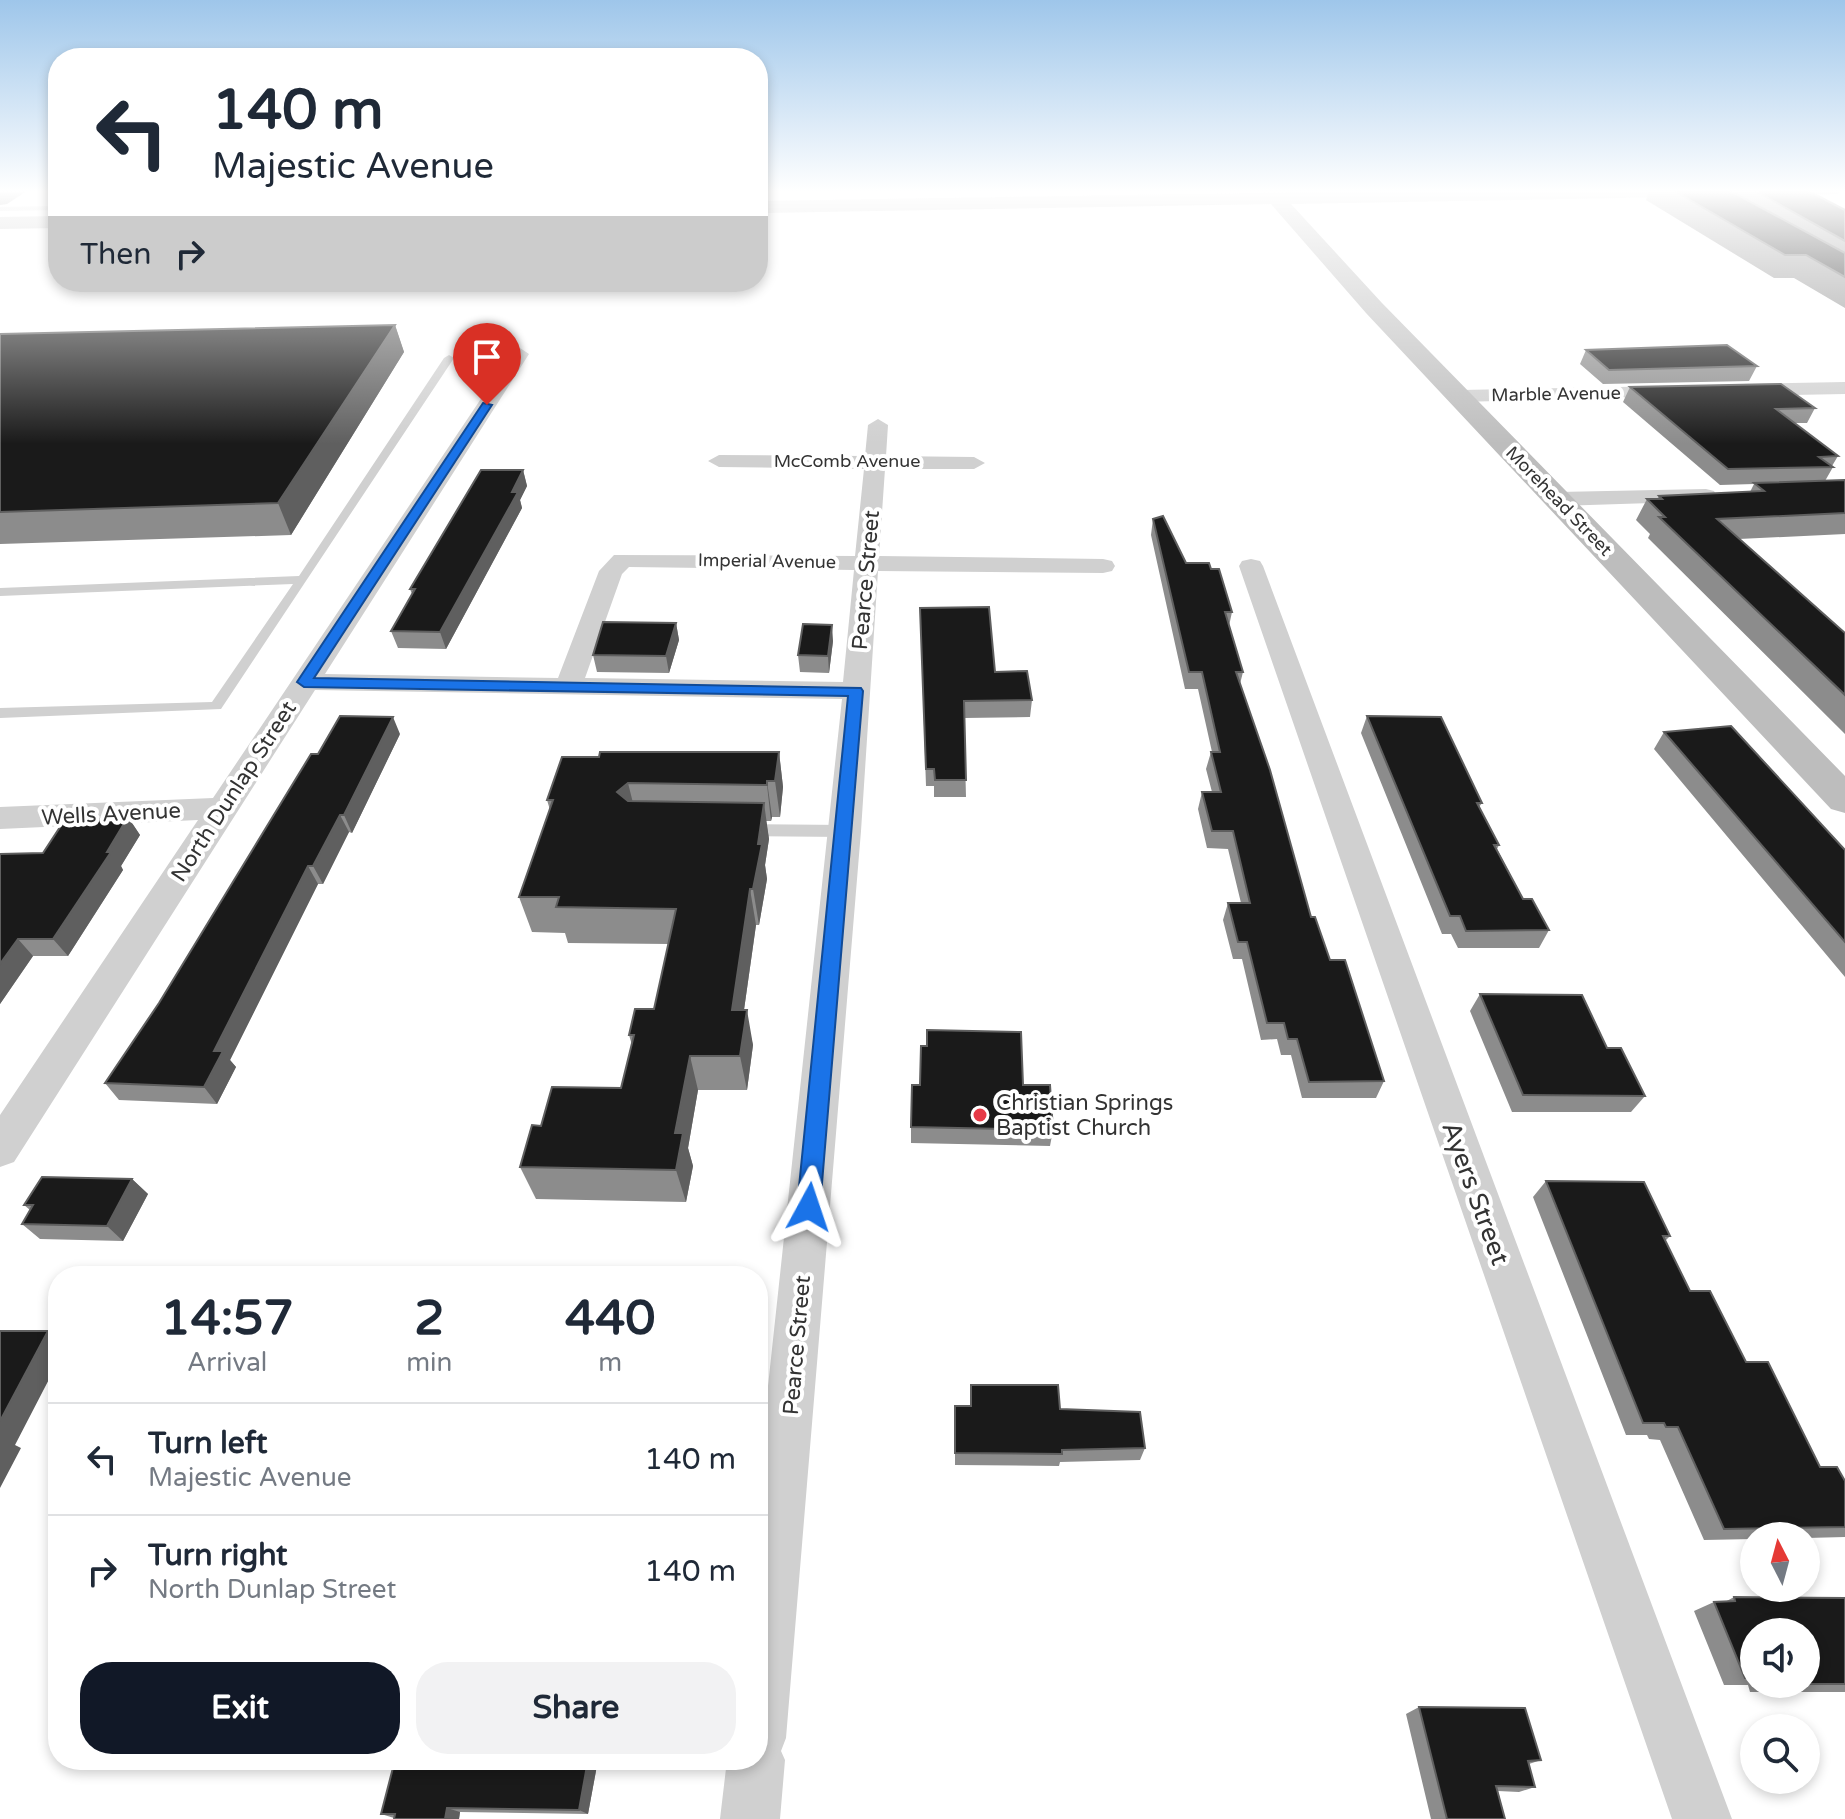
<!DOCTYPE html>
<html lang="en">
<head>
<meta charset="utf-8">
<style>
  :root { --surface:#fff; --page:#f2f2f3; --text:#1f2937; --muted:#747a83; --line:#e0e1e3; --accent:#111827 }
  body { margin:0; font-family:"Varela Round",sans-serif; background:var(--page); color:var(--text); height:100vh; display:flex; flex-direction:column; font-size:30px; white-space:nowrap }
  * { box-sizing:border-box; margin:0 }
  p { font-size:26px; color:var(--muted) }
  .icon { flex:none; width:44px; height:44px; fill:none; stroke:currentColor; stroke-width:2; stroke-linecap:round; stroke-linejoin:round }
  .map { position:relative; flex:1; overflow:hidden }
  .panel { position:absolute; left:48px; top:1266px; width:720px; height:504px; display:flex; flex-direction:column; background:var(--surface); border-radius:32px; box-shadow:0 4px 12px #0003 }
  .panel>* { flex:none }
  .hud { position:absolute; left:48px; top:48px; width:720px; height:244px; border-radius:32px; box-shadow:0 4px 12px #0003; background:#fff; color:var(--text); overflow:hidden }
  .needle { width:52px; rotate:354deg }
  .tools { position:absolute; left:1740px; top:1522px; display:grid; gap:16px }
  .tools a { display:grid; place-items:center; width:80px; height:80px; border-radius:50%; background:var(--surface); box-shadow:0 4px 12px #0003; font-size:40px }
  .pin { position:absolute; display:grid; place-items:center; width:68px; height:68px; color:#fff; margin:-82px -34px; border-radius:50% 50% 50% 0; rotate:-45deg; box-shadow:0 0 8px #0007 }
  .pin .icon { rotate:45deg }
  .me { position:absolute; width:88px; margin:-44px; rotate:5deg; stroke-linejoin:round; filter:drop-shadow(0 0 6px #0008) }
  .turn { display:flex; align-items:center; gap:28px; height:168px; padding:0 32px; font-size:36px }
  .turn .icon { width:104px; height:104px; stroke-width:2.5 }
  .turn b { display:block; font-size:56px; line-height:68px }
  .then { display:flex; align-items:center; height:76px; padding:0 32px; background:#0003; gap:16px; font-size:30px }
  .eta { display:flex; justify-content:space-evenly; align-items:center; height:136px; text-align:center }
  .eta b { font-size:48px; font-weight:800; line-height:56px }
  .cta { display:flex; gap:16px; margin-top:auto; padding:16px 32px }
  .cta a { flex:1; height:92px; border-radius:32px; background:var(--accent); color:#fff; font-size:32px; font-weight:800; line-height:92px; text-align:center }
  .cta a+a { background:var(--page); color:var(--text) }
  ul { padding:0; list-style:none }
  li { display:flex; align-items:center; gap:24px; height:112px; padding:0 32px; border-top:2px solid var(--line) }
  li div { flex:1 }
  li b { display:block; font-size:30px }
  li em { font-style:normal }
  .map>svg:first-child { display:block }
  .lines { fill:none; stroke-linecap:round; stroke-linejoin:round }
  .lane { fill:#d0d0d0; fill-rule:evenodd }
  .street { fill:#d0d0d0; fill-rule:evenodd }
  .secondary { fill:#bdbdbd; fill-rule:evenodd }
  .wall { fill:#8c8c8c; fill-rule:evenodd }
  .shaded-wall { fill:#5f5f5f }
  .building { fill:#1a1a1a; stroke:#5f5f5f; stroke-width:2 }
  .route { fill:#1a73e8; stroke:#114b97; stroke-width:2 }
  .poi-dot { fill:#e63946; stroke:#fff; stroke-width:3 }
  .labels { text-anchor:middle; stroke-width:8; stroke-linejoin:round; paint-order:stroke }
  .far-street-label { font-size:18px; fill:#333; stroke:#fff }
  .street-label { font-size:22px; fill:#333; stroke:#fff }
  .poi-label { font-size:22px; fill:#333; stroke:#fff; text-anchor:start }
  .near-street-label { font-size:26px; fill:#333; stroke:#fff }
</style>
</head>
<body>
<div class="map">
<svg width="1845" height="1819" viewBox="0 0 1845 1819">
  <rect width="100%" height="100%" fill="#fff"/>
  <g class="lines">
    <path class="lane" d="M 58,206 L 58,210 L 0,211 L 0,207 Z
      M 449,355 L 454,358 L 221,709 L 0,718 L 0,708 L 212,702 L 293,584 L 0,596 L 0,588 L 299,576 L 444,358 Z
      M 744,824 L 845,825 L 853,831 L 845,837 L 744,836 L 736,830 Z"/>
    <path class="street" d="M 520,348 L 529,354 L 325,674 L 558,678 L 599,571 L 614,555 L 855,556 L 864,469 L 719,467 L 708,461 L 719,455 L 865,456 L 868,425 L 878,419 L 888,425 L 886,456 L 974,457 L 985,463 L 974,469 L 885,469 L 879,556 L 1103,559 L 1112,561 L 1115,566 L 1112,571 L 1103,573 L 878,571 L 861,831 L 786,1738 L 781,1751 L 785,1760 L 780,1819 L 720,1819 L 727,1760 L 758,1760 L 758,1479 L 842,699 L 315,690 L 14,1162 L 0,1167 L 0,1115 L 198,820 L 0,829 L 0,807 L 213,798 L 511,354 ZM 629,567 L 854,570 L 843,682 L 585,678 L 622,574 Z
      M 1845,382 L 1845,394 L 1744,396 L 1734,390 L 1744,384 Z
      M 1671,386 L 1681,392 L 1678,396 L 1460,402 L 1450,396 L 1460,390 Z
      M 1706,489 L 1714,491 L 1717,496 L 1714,501 L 1558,506 L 1550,504 L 1547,499 L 1550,494 L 1558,492 Z
      M 1251,559 L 1260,561 L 1263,566 L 1732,1819 L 1672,1819 L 1239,566 L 1242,561 Z"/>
    <path class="secondary" d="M 1497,189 L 1845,189 L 1837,194 L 1291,204 L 1382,303 L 1845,776 L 1845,813 L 1831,809 L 1366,313 L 1271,204 L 758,213 L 758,201 Z
      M 58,216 L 58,228 L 0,229 L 0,217 Z"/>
  </g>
  <path class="wall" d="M 1650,189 L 1805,189 L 1845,210 L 1845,308 L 1794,278 L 1774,278 L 1646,200 Z
    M 395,325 L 404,352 L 291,535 L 0,544 L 0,334 Z
    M 1586,350 L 1757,366 L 1749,381 L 1603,384 L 1580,364 Z
    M 1630,387 L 1815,408 L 1807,423 L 1794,423 L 1838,456 L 1832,466 L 1833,467 L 1825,481 L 1845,480 L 1845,534 L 1739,539 L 1845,633 L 1845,734 L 1648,538 L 1650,534 L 1636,520 L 1647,499 L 1657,499 L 1659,496 L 1750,492 L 1754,484 L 1720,485 L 1623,402 Z
    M 523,470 L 527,486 L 520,500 L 522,508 L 446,649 L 398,648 L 391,631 L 412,594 L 410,589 Z
    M 1153,519 L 1186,563 L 1211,569 L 1232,612 L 1229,626 L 1243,672 L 1240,684 L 1311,917 L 1384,1081 L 1376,1098 L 1302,1098 L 1291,1055 L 1281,1055 L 1277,1039 L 1261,1040 L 1242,959 L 1233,959 L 1223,920 L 1228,903 L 1241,903 L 1228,849 L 1207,848 L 1198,809 L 1202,792 L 1212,792 L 1206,769 L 1211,752 L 1212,752 L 1198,689 L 1185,689 L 1151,535 Z
    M 920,608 L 995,672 L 1032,700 L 1030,717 L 964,718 L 966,797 L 934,797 L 934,786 L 926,786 Z
    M 676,623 L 679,640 L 669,673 L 597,672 L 593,655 Z
    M 833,641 L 829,673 L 800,672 L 798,655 Z
    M 1367,716 L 1482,803 L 1479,807 L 1499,845 L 1497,849 L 1523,899 L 1549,930 L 1539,948 L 1458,948 L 1451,934 L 1442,934 L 1361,733 Z
    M 1664,732 L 1845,850 L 1845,977 L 1654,749 Z
    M 400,734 L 352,833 L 349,832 L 323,884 L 318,884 L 230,1060 L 236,1067 L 217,1104 L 119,1100 L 105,1083 L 159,1003 Z
    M 779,752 L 783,787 L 780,817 L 772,817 L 771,821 L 766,821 L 769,839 L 765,865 L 767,879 L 759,925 L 756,925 L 744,1010 L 753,1045 L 747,1090 L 698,1090 L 688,1148 L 693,1166 L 686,1202 L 536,1199 L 520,1167 L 541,1126 L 621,1088 L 632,1045 L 629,1035 L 654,1009 L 669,944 L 568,943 L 565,933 L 532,932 L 519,897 L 550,810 L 547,800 L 599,757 Z
    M 128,817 L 140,835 L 121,866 L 123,870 L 68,956 L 33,956 L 0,1004 L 0,854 L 43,853 Z
    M 1480,994 L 1607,1048 L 1645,1096 L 1631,1112 L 1512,1112 L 1470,1011 Z
    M 1023,1085 L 1053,1130 L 1050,1146 L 911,1143 L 911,1127 Z
    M 132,1179 L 148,1194 L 123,1241 L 40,1239 L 22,1224 L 30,1210 L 24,1205 Z
    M 1546,1181 L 1670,1236 L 1665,1241 L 1690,1291 L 1746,1362 L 1820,1467 L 1845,1481 L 1845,1537 L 1806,1538 L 1806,1536 L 1754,1536 L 1754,1539 L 1704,1540 L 1660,1440 L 1649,1439 L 1647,1435 L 1626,1435 L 1533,1197 Z
    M 971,1385 L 1060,1409 L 1145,1448 L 1140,1460 L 1060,1462 L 1059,1466 L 955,1465 L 955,1406 L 970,1406 Z
    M 1734,1597 L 1845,1598 L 1845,1692 L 1750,1692 L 1748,1685 L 1724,1685 L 1694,1611 L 1714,1602 L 1725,1602 ZM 1754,1632 L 1806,1684 L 1754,1684 Z
    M 1419,1707 L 1541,1760 L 1529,1764 L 1535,1787 L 1519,1792 L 1498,1791 L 1505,1819 L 1431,1819 L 1406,1714 Z
    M 598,1760 L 588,1814 L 460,1812 L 459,1819 L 394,1819 L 394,1818 L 381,1814 Z"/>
  <path class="shaded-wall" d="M 0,189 L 30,189 L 7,204 L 0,205 Z
    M 395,325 L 404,352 L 291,535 L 278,503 Z
    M 523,470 L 527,486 L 520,500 L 522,508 L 446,649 L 440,632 Z
    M 676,623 L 679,640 L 669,673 L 666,656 Z
    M 832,625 L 833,641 L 829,673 L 828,656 Z
    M 393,717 L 400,734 L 352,833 L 344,815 Z
    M 779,752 L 783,787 L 780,817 L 775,781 Z
    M 767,781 L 772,817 L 771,821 L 767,785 Z
    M 628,783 L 637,819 L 617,792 Z
    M 764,803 L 769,839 L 765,865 L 767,879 L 759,925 L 753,889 Z
    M 340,815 L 349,832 L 323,884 L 313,866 Z
    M 128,817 L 140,835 L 121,866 L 123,870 L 68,956 L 53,939 Z
    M 308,866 L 318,884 L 230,1060 L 236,1067 L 217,1104 L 204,1087 L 214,1051 Z
    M 750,889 L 756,925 L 739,1045 L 732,1010 Z
    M 18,939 L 33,956 L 0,1004 L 0,964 Z
    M 747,1010 L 753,1045 L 747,1090 L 740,1056 Z
    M 690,1056 L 698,1090 L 688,1148 L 693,1166 L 686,1202 L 676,1170 L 675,1133 Z
    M 132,1179 L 148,1194 L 123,1241 L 107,1226 Z
    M 48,1331 L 58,1338 L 58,1362 L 15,1445 L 21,1448 L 0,1488 L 0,1421 Z
    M 588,1760 L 598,1760 L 588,1814 L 579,1810 Z
    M 447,1808 L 460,1812 L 459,1819 L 445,1819 Z"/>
  <path class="building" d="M 1671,189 L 1727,189 L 1845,253 L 1845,277 L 1806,255 L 1785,255 Z
    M 1752,189 L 1805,189 L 1845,210 L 1845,241 Z
    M 395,325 L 278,503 L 0,512 L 0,334 Z
    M 1727,345 L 1757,366 L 1609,370 L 1586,350 Z
    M 1781,384 L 1815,408 L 1776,409 L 1838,456 L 1819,457 L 1833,467 L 1728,469 L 1630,387 Z
    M 481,470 L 523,470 L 512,492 L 518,492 L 440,632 L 391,631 L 415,589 L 410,589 Z
    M 1845,480 L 1845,513 L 1717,519 L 1845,633 L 1845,695 L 1659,517 L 1665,517 L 1647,499 L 1662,499 L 1659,496 L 1764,491 L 1754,483 Z
    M 1163,516 L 1186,563 L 1209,563 L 1211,569 L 1219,569 L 1232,612 L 1225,612 L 1243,672 L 1236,672 L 1270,770 L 1311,917 L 1315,917 L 1330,960 L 1345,960 L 1384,1081 L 1309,1082 L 1297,1039 L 1288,1039 L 1284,1023 L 1267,1023 L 1247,942 L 1238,942 L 1228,903 L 1250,903 L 1233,831 L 1212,831 L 1202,792 L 1221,792 L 1211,752 L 1220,752 L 1202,672 L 1189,672 L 1153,519 Z
    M 989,607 L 995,672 L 1027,671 L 1032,700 L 964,701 L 966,780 L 935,780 L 934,769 L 926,769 L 920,608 Z
    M 603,622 L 676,623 L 666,656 L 593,655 Z
    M 803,624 L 832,625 L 828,656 L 798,655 Z
    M 340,716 L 393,717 L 344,815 L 340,815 L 313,866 L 308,866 L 214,1051 L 223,1051 L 204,1087 L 105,1083 L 159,1003 L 311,754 L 318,754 Z
    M 1367,716 L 1441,717 L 1482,803 L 1477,803 L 1499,845 L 1494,845 L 1523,899 L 1532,899 L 1549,930 L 1466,931 L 1460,916 L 1450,916 Z
    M 1731,726 L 1845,850 L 1845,942 L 1664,732 Z
    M 600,752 L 779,752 L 775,781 L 767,781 L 767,785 L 628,783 L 617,792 L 628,801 L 764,803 L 758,844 L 762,844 L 753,889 L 750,889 L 732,1010 L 747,1010 L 740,1056 L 690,1056 L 675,1133 L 683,1133 L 676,1170 L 520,1167 L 532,1125 L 541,1126 L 552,1087 L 621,1088 L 634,1035 L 629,1035 L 635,1009 L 654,1009 L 676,909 L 556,907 L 559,897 L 519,897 L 553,800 L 547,800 L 562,757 L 599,757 Z
    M 128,817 L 107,852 L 111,852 L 53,939 L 18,939 L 0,964 L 0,854 L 43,853 L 64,821 Z
    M 1480,994 L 1582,995 L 1607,1048 L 1621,1048 L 1645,1096 L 1523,1095 Z
    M 927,1030 L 1021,1032 L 1023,1085 L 1050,1085 L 1053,1130 L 911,1127 L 912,1085 L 920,1085 L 921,1046 L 927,1046 Z
    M 42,1177 L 132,1179 L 107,1226 L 22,1224 L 33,1205 L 24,1205 Z
    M 1546,1181 L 1644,1182 L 1670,1236 L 1663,1236 L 1690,1291 L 1710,1291 L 1746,1362 L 1768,1362 L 1820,1467 L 1837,1467 L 1845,1481 L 1845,1527 L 1724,1529 L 1678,1427 L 1666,1427 L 1664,1423 L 1643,1423 Z
    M 0,1331 L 48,1331 L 0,1421 Z
    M 971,1385 L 1058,1385 L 1060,1409 L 1140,1412 L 1145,1448 L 1062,1450 L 1062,1454 L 955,1453 L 955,1406 L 971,1406 Z
    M 1734,1597 L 1845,1598 L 1845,1684 L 1772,1684 L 1806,1684 L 1806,1632 L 1754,1632 L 1754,1678 L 1745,1678 L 1714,1602 L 1735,1601 Z
    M 1419,1707 L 1525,1708 L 1541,1760 L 1528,1761 L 1535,1787 L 1496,1786 L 1505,1819 L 1447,1819 Z
    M 395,1760 L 588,1760 L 579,1810 L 447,1808 L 445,1819 L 394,1819 L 395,1814 L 381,1814 Z"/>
  <linearGradient id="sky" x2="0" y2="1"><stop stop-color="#9ec6ea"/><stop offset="0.43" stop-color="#fff"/><stop offset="1" stop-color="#fff" stop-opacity="0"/></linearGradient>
  <rect width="1845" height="444" fill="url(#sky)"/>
  <path class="route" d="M 483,403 L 492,405 L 314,678 L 861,688 L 863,691 L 820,1207 L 817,1214 L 809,1217 L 801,1214 L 797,1207 L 848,696 L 304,687 L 297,682 Z"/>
  <circle class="poi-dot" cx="980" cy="1115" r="8"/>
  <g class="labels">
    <g class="far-street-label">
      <text transform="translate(1556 394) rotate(-1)" y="6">Marble Avenue</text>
      <text x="847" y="467">McComb Avenue</text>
      <text transform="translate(1559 501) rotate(46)" y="6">Morehead Street</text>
      <text transform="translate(767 561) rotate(1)" y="6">Imperial Avenue</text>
    </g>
    <g class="street-label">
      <text transform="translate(865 580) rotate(-85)" y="8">Pearce Street</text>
      <text transform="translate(233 791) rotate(-57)" y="8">North Dunlap Street</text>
      <text transform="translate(111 813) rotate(-3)" y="8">Wells Avenue</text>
      <text transform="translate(796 1345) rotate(-85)" y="8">Pearce Street</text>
    </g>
    <g class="poi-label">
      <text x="996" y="1110">Christian Springs<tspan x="996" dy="25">Baptist Church</tspan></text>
    </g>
    <g class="near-street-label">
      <text transform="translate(1476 1193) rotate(70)" y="9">Ayers Street</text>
    </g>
  </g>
</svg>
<div class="tools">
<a><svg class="needle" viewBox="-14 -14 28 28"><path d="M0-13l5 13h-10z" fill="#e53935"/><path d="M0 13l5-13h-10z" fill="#747a83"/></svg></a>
<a><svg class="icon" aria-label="sound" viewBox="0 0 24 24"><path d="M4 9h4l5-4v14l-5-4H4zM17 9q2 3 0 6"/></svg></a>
<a><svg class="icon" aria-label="search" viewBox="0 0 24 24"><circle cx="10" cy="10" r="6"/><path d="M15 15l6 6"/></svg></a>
</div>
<div class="pin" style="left:487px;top:405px;background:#d93025"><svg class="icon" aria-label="arrive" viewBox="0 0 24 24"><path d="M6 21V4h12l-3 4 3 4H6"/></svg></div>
<svg class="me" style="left:809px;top:1207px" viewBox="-20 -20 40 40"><path d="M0-17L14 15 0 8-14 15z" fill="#1a73e8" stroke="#fff" stroke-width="4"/></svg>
<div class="hud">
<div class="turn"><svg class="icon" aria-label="left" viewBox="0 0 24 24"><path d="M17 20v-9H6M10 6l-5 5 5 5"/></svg><div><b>140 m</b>Majestic Avenue</div></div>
<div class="then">Then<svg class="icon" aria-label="right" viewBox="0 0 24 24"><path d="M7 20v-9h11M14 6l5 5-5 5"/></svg></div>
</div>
<section class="panel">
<div class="eta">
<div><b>14:57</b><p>Arrival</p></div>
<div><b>2</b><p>min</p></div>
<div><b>440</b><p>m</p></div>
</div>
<ul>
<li><svg class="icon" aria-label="left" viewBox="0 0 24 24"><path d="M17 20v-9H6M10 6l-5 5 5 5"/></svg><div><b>Turn left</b><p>Majestic Avenue</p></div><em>140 m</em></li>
<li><svg class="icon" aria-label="right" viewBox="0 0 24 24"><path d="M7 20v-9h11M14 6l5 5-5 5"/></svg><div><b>Turn right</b><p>North Dunlap Street</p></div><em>140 m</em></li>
</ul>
<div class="cta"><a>Exit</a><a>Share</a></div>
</section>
</div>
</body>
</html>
